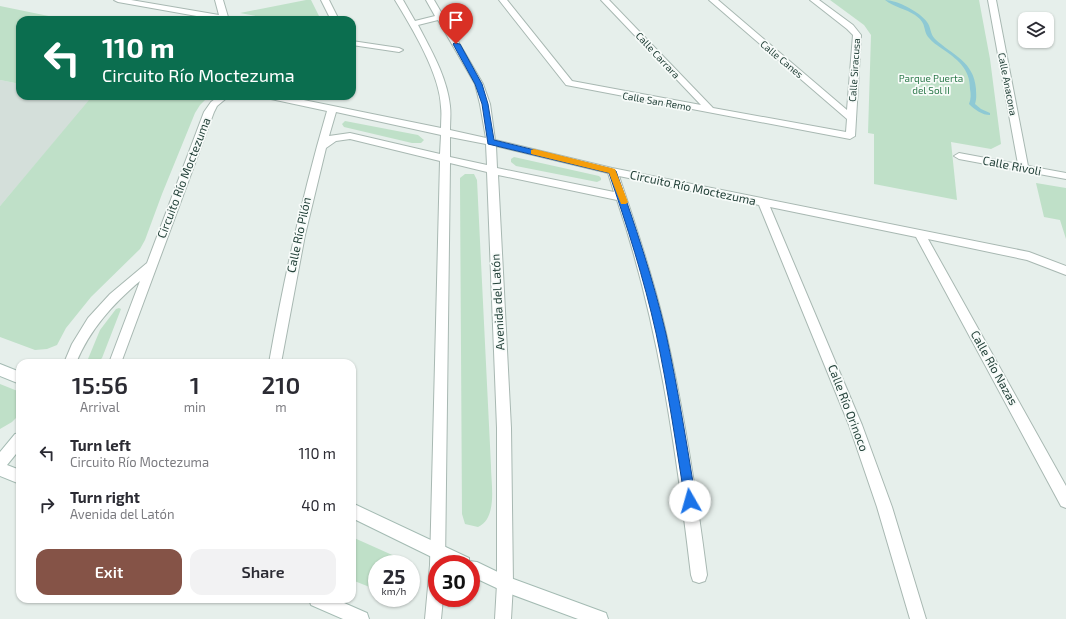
<!DOCTYPE html>
<html lang="en">
<head>
<meta charset="utf-8">
<style>
  :root { --surface:#fff; --page:#f2f2f3; --text:#2b2b33; --muted:#7c7c81; --accent:#855347 }
  body { margin:0; font-family:"Exo 2",sans-serif; background:var(--page); color:var(--text); height:100vh; display:flex; flex-direction:column; font-size:15px; white-space:nowrap }
  * { box-sizing:border-box; margin:0 }
  p { font-size:13px; color:var(--muted) }
  .icon { flex:none; width:22px; height:22px; fill:none; stroke:currentColor; stroke-width:2; stroke-linecap:round; stroke-linejoin:round }
  .map { position:relative; flex:1; overflow:hidden }
  .details { position:absolute; left:16px; top:359px; width:340px; height:244px; display:flex; flex-direction:column; background:var(--surface); border-radius:12px; box-shadow:0 1px 3px #0004 }
  .details>* { flex:none }
  .top-card { position:absolute; left:16px; top:16px; width:340px; height:84px; border-radius:12px; box-shadow:0 1px 3px #0004; background:#0b6e4f; color:#fff; overflow:hidden }
  .buttons { position:absolute; left:1018px; top:12px; display:grid; gap:8px }
  .buttons a { display:grid; place-items:center; width:36px; height:36px; border-radius:8px; background:var(--surface); box-shadow:0 1px 3px #0004; font-size:20px }
  .speed { position:absolute; left:368px; top:555px; display:flex; gap:8px; font-size:20px; font-weight:700; text-align:center }
  .speed>* { display:grid; place-content:center; width:52px; height:52px; border-radius:50%; background:var(--surface); box-shadow:0 1px 3px #0004; line-height:1 }
  .speed small { font-size:10px; font-weight:400 }
  .speed .limit { border:6px solid #d22; background:#fff; color:#111 }
  .pin { position:absolute; display:grid; place-items:center; width:34px; height:34px; color:#fff; margin:-41px -17px; border-radius:50% 50% 50% 0; rotate:-45deg; box-shadow:0 0 4px #0007 }
  .pin .icon { rotate:45deg }
  .me { position:absolute; width:44px; margin:-22px; rotate:353deg; stroke-linejoin:round; filter:drop-shadow(0 0 3px #0008) }
  .turn { display:flex; align-items:center; gap:14px; height:84px; padding:0 20px; font-size:18px }
  .turn .icon { width:52px; height:52px; stroke-width:2.5 }
  .turn b { display:block; font-size:28px; line-height:34px }
  .eta { display:flex; justify-content:space-evenly; align-items:center; height:68px; text-align:center }
  .eta b { font-size:24px; font-weight:600; line-height:28px }
  .cta { display:flex; gap:8px; margin-top:auto; padding:8px 20px }
  .cta a { flex:1; height:46px; border-radius:12px; background:var(--accent); color:#fff; font-size:16px; font-weight:600; line-height:46px; text-align:center }
  .cta a+a { background:var(--page); color:var(--text) }
  ul { padding:0; list-style:none }
  li { display:flex; align-items:center; gap:12px; height:52px; padding:0 20px }
  li div { flex:1 }
  li b { display:block; font-size:15px }
  li em { font-style:normal }
  .map>svg:first-child { display:block }
  .built { fill:#d4dfda }
  .green { fill:#bfe0c8 }
  .lines { fill:none; stroke-linecap:round; stroke-linejoin:round }
  .stream { fill:#8ec9d4; fill-rule:evenodd }
  .street-casing { stroke:#a8b8b2; stroke-width:2 }
  .secondary-casing { stroke:#a4bbb3; stroke-width:2 }
  .street { fill:#fff; fill-rule:evenodd }
  .secondary { fill:#fff; fill-rule:evenodd }
  .route { fill:#1a73e8; stroke:#114b97 }
  .slow { fill:#f59e0b }
  .labels { text-anchor:middle; stroke-width:3.5; stroke-linejoin:round; paint-order:stroke }
  .far-street-label { font-size:10px; fill:#24423a; stroke:#f7fbf9 }
  .far-park-label { font-size:10px; fill:#2d7a4b; stroke:#f7fbf9 }
  .street-label { font-size:12px; fill:#24423a; stroke:#f7fbf9 }
</style>
</head>
<body>
<div class="map">
<svg width="1066" height="619" viewBox="0 0 1066 619">
  <rect width="100%" height="100%" fill="#e6efeb"/>
  <path class="built" d="M 0,80 L 20,84 L 20,96 L 74,96 L 90,100 L 0,206 Z"/>
  <path class="green" d="M 306,0 L 311,0 L 321,20 L 276,20 L 240,13 Z
    M 830,0 L 979,0 L 990,59 L 1001,144 L 991,149 L 951,142 L 957,200 L 874,184 L 874,134 L 868,133 L 871,35 L 864,25 Z
    M 0,6 L 68,20 L 20,20 L 20,84 L 0,80 Z
    M 74,96 L 209,96 L 200,105 L 195,113 L 162,194 L 145,240 L 140,249 L 91,297 L 66,328 L 57,345 L 47,349 L 35,350 L 0,337 L 0,206 L 89,100 Z
    M 345,121 L 418,135 L 424,140 L 421,143 L 412,143 L 344,127 L 342,124 Z
    M 514,157 L 599,176 L 601,178 L 601,180 L 597,182 L 516,166 L 511,162 L 511,159 Z
    M 465,174 L 474,174 L 477,180 L 491,466 C 491,484 498,518 478,527 L 465,524 L 462,514 L 460,184 L 460,178 Z
    M 1036,183 L 1066,188 L 1066,239 L 1060,220 L 1044,217 Z
    M 119,308 L 121,309 L 102,358 L 97,363 L 88,363 L 88,359 L 100,330 L 116,309 Z
    M 0,384 L 20,392 L 20,414 L 12,422 L 0,429 Z
    M 352,537 L 399,558 L 404,563 L 377,564 L 377,590 L 352,580 Z"/>
  <g class="lines">
    <path class="stream" d="M 885,0 C 897,0 920,12 927,22 C 931,27 930,34 935,39 C 952,55 974,61 976,89 C 976,94 977,98 975,104 L 981,109 L 990,113 L 990,115 C 982,115 975,110 969,104 C 971,99 971,94 970,89 C 970,68 957,59 941,48 C 937,45 932,42 929,38 C 922,30 928,24 915,15 C 906,9 894,7 885,0 Z"/>
    <defs>
      <path id="street" d="M 114,0 L 131,0 L 219,15 L 215,0 L 223,0 L 228,17 L 236,20 L 219,20 L 118,2 Z
        M 321,0 L 329,0 L 339,20 L 331,20 Z
        M 395,0 L 403,0 L 415,21 L 435,16 L 426,0 L 434,0 L 483,84 L 490,104 L 495,140 L 612,168 L 1029,252 L 1066,266 L 1066,275 L 1027,260 L 928,239 L 1066,486 L 1066,508 L 1061,506 L 916,237 L 770,207 L 862,425 L 892,507 L 926,619 L 910,619 L 877,507 L 849,425 L 759,205 L 619,176 C 635,223 651,271 663,320 C 683,404 696,490 707,575 L 705,581 L 699,583 L 693,581 L 691,575 C 676,448 658,321 617,200 L 498,175 L 511,428 L 513,584 L 511,619 L 495,619 L 497,584 L 497,428 L 487,172 L 450,163 L 445,564 L 437,564 L 437,598 L 443,598 L 441,619 L 425,619 L 430,565 L 440,161 L 350,139 L 336,141 L 326,148 L 305,235 L 281,363 L 269,363 C 284,278 303,193 327,111 L 271,99 L 267,96 L 284,96 L 441,128 C 441,121 442,114 441,107 C 440,74 412,28 395,0 ZM 438,20 L 475,84 L 480,104 L 486,138 L 450,130 C 450,122 451,114 450,106 C 447,77 431,50 418,25 ZM 336,112 L 441,135 L 440,154 L 350,133 L 329,136 ZM 450,137 L 486,144 L 487,165 L 450,157 ZM 496,146 L 608,173 L 614,192 L 497,168 Z
        M 499,0 L 507,0 L 572,81 L 701,105 L 601,0 L 609,0 L 713,108 L 846,132 L 847,119 L 709,0 L 718,0 L 847,110 L 853,35 L 847,29 L 810,0 L 819,0 L 853,25 L 861,35 L 855,136 L 850,139 L 566,85 Z
        M 988,0 L 996,0 L 1028,166 L 1066,173 L 1066,179 L 959,159 L 954,156 L 959,153 L 1018,164 Z
        M 352,41 L 399,48 L 403,50 L 399,52 L 352,45 Z
        M 219,96 L 229,96 L 217,106 L 214,112 L 121,363 L 109,363 L 140,281 C 113,304 90,329 76,363 L 64,363 L 72,344 L 88,318 L 110,294 L 147,263 L 204,112 L 211,102 Z"/>
      <path id="secondary" d="M 0,364 L 20,372 L 20,384 L 0,376 Z
        M 20,433 L 20,449 L 7,465 L 20,470 L 20,484 L 0,476 L 0,452 L 15,434 Z
        M 352,503 L 469,558 L 469,561 L 477,562 L 508,577 L 606,613 L 608,619 L 578,619 L 505,592 L 471,576 L 471,564 L 446,564 L 352,518 Z
        M 309,599 L 335,599 L 367,613 L 369,619 L 343,619 L 311,605 Z"/>
    </defs>
    <use href="#street" class="street-casing"/>
    <use href="#secondary" class="secondary-casing"/>
    <use href="#street" class="street"/>
    <use href="#secondary" class="secondary"/>
  </g>
  <path class="route" d="M 454,43 L 460,44 L 482,84 L 488,104 L 494,140 L 612,169 L 616,171 C 635,225 653,278 666,334 C 678,389 687,445 696,501 L 694,505 L 690,507 L 686,505 L 685,501 C 676,445 668,389 656,333 C 644,279 627,226 609,173 L 488,144 L 482,104 L 475,84 L 453,44 Z"/>
  <path class="slow" d="M 534,149 L 615,169 L 628,202 L 626,204 L 621,204 L 609,173 L 531,154 L 531,150 Z"/>
  <g class="labels">
    <g class="far-street-label">
      <text transform="translate(658 55) rotate(47)" y="4">Calle Carrara</text>
      <text transform="translate(782 59) rotate(40)" y="4">Calle Canes</text>
      <text transform="translate(854 70) rotate(-86)" y="4">Calle Siracusa</text>
      <text transform="translate(1008 84) rotate(79)" y="4">Calle Anacona</text>
      <text transform="translate(657 101) rotate(10)" y="4">Calle San Remo</text>
    </g>
    <g class="far-park-label">
      <text x="931" y="82">Parque Puerta<tspan x="931" dy="12">del Sol II</tspan></text>
    </g>
    <g class="street-label">
      <text transform="translate(1012 166) rotate(11)" y="4">Calle Rivoli</text>
      <text transform="translate(184 178) rotate(-69)" y="4">Circuito Río Moctezuma</text>
      <text transform="translate(693 188) rotate(12)" y="4">Circuito Río Moctezuma</text>
      <text transform="translate(299 235) rotate(-78)" y="4">Calle Río Pilón</text>
      <text transform="translate(498 302) rotate(-93)" y="4">Avenida del Latón</text>
      <text transform="translate(994 368) rotate(61)" y="4">Calle Río Nazas</text>
      <text transform="translate(848 408) rotate(69)" y="4">Calle Río Orinoco</text>
    </g>
  </g>
</svg>
<div class="buttons">
<a><svg class="icon" aria-label="layers" viewBox="0 0 24 24"><path d="M12 4l9 5-9 5-9-5zM3 14l9 5 9-5"/></svg></a>
</div>
<div class="speed"><div>25<small>km/h</small></div><div class="limit">30</div></div>
<div class="pin" style="left:456px;top:44px;background:#d93025"><svg class="icon" aria-label="arrive" viewBox="0 0 24 24"><path d="M6 21V4h12l-3 4 3 4H6"/></svg></div>
<svg class="me" style="left:690px;top:501px" viewBox="-20 -20 40 40"><circle r="19" fill="#fff"/><path d="M0-13L10 11 0 6-10 11z" fill="#1a73e8"/></svg>
<div class="top-card">
<div class="turn"><svg class="icon" aria-label="left" viewBox="0 0 24 24"><path d="M17 20v-9H6M10 6l-5 5 5 5"/></svg><div><b>110 m</b>Circuito Río Moctezuma</div></div>
</div>
<section class="details">
<div class="eta">
<div><b>15:56</b><p>Arrival</p></div>
<div><b>1</b><p>min</p></div>
<div><b>210</b><p>m</p></div>
</div>
<ul>
<li><svg class="icon" aria-label="left" viewBox="0 0 24 24"><path d="M17 20v-9H6M10 6l-5 5 5 5"/></svg><div><b>Turn left</b><p>Circuito Río Moctezuma</p></div><em>110 m</em></li>
<li><svg class="icon" aria-label="right" viewBox="0 0 24 24"><path d="M7 20v-9h11M14 6l5 5-5 5"/></svg><div><b>Turn right</b><p>Avenida del Latón</p></div><em>40 m</em></li>
</ul>
<div class="cta"><a>Exit</a><a>Share</a></div>
</section>
</div>
</body>
</html>
